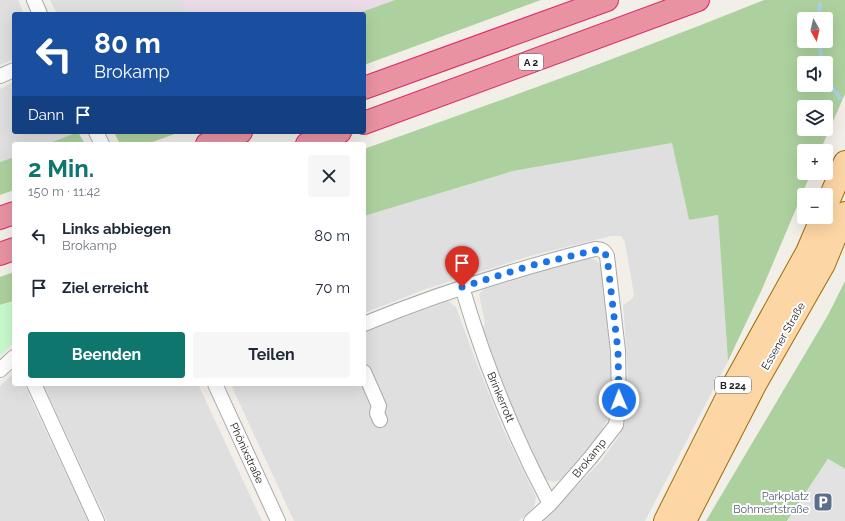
<!DOCTYPE html>
<html lang="de">
<head>
<meta charset="utf-8">
<style>
  :root { --surface:#fff; --page:#f6f6f7; --text:#1f2937; --muted:#747a83; --accent:#0f766e }
  body { margin:0; font-family:Raleway,sans-serif; background:var(--page); color:var(--text); height:100vh; display:flex; flex-direction:column; font-size:15px; white-space:nowrap }
  * { box-sizing:border-box; margin:0 }
  p { font-size:13px; color:var(--muted) }
  .icon { flex:none; width:22px; height:22px; fill:none; stroke:currentColor; stroke-width:2; stroke-linecap:round; stroke-linejoin:round }
  .map { position:relative; flex:1; overflow:hidden }
  .panel { position:absolute; left:12px; top:142px; width:354px; height:244px; display:flex; flex-direction:column; background:var(--surface); border-radius:4px; box-shadow:0 4px 16px #0002 }
  .panel>* { flex:none }
  .banner { position:absolute; left:12px; top:12px; width:354px; height:122px; border-radius:4px; box-shadow:0 4px 16px #0002; background:#1a4fa0; color:#fff; overflow:hidden }
  .needle { width:26px; rotate:172deg }
  .fabs { position:absolute; left:797px; top:12px; display:grid; gap:8px }
  .fabs a { display:grid; place-items:center; width:36px; height:36px; border-radius:4px; background:var(--surface); box-shadow:0 4px 16px #0002; font-size:20px }
  .pin { position:absolute; display:grid; place-items:center; width:34px; height:34px; color:#fff; margin:-41px -17px; border-radius:50% 50% 50% 0; rotate:-45deg; box-shadow:0 0 4px #0007 }
  .pin .icon { rotate:45deg }
  .me { position:absolute; width:44px; margin:-22px; rotate:359deg; stroke-linejoin:round; filter:drop-shadow(0 0 3px #0008) }
  .turn { display:flex; align-items:center; gap:14px; height:84px; padding:0 16px; font-size:18px }
  .turn .icon { width:52px; height:52px; stroke-width:2.5 }
  .turn b { display:block; font-size:28px; line-height:34px }
  .then { display:flex; align-items:center; height:38px; padding:0 16px; background:#0003; gap:8px; font-size:15px }
  .round { display:grid; place-items:center; flex:none; width:42px; height:42px; border-radius:4px; background:var(--page) }
  .overview { display:flex; align-items:center; justify-content:space-between; height:68px; padding:0 16px }
  h1 { font-size:24px; font-weight:700; line-height:30px; color:var(--accent) }
  .button { display:flex; gap:8px; margin-top:auto; padding:8px 16px }
  .button a { flex:1; height:46px; border-radius:4px; background:var(--accent); color:#fff; font-size:16px; font-weight:700; line-height:46px; text-align:center }
  .button a+a { background:var(--page); color:var(--text) }
  ul { padding:0; list-style:none }
  li { display:flex; align-items:center; gap:12px; height:52px; padding:0 16px }
  li div { flex:1 }
  li b { display:block; font-size:15px }
  li em { font-style:normal }
  .map>svg:first-child { display:block }
  .residential { fill:#e0dfdf }
  .industrial { fill:#ebdbe8 }
  .forest { fill:#add19e; fill-rule:evenodd }
  .park { fill:#c8facc }
  .parking { fill:#e2e2e2 }
  .lines { fill:none; stroke-linecap:round; stroke-linejoin:round }
  .stream { stroke:#aad3df; stroke-width:4 }
  .minor-casing { stroke:#a9a9a9; stroke-width:16 }
  .primary-casing { stroke:#a06b00; stroke-width:24 }
  .motorway-casing { stroke:#dc2a67; stroke-width:24 }
  .minor { stroke:#fff; stroke-width:14 }
  .primary { stroke:#fcd6a4; stroke-width:22 }
  .motorway { stroke:#e892a2; stroke-width:22 }
  .route { stroke:#1a73e8; stroke-width:7; stroke-dasharray:0 12.6 }
  .labels { text-anchor:middle; stroke-width:4; stroke-linejoin:round; paint-order:stroke }
  .shield { fill:#fff; stroke:#646464; stroke-width:1 }
  .shield-label { font-size:10px; font-weight:bold; fill:#222 }
  .street-label { font-size:11px; fill:#222; stroke:#fff }
  .service-label { font-size:11px; fill:#4e5e75; stroke:#fff; text-anchor:end }
</style>
</head>
<body>
<div class="map">
<svg width="845" height="521" viewBox="0 0 845 521">
  <rect width="100%" height="100%" fill="#f2efe9"/>
  <path class="residential" d="M 0,0 L 18,0 L 24,14 L 14,14 L 14,59 L 0,65 Z
    M 50,0 L 183,0 L 189,14 L 57,14 Z
    M 14,82 L 14,132 L 78,132 L 47,144 L 14,144 L 14,157 L 0,162 L 0,89 Z
    M 672,143 L 689,220 L 718,215 L 728,361 L 645,521 L 543,521 L 601,461 L 619,436 L 626,421 L 628,373 L 623,305 L 632,299 L 634,295 L 625,242 L 621,236 L 611,236 L 530,256 L 426,289 L 364,313 L 364,216 L 513,171 Z
    M 588,258 L 596,260 L 602,267 L 611,363 L 610,415 L 598,437 L 560,480 L 553,482 L 547,480 L 543,475 L 507,396 L 482,331 L 485,323 L 479,294 L 486,287 L 507,280 Z
    M 442,301 L 448,301 L 456,307 L 475,359 L 504,431 L 536,497 L 534,507 L 519,521 L 294,521 L 232,387 L 237,384 L 364,384 L 364,331 Z
    M 14,373 L 14,384 L 24,384 L 88,521 L 0,521 L 0,386 Z
    M 43,384 L 198,384 L 262,521 L 107,521 Z"/>
  <path class="industrial" d="M 183,0 L 395,0 L 356,14 L 189,14 Z"/>
  <path class="forest" d="M 395,0 L 541,0 L 364,65 L 364,14 L 356,14 Z
    M 764,0 L 845,0 L 845,94 L 820,151 L 804,151 L 804,173 L 811,173 L 763,287 L 728,361 L 718,215 L 689,220 L 672,143 L 513,171 L 364,216 L 364,149 C 498,102 632,53 764,0 ZM 804,19 L 826,19 L 826,41 L 804,41 ZM 804,63 L 826,63 L 826,85 L 804,85 ZM 804,107 L 826,107 L 826,129 L 804,129 Z
    M 78,132 L 85,144 L 47,144 Z
    M 114,132 L 180,132 L 147,144 L 120,144 Z
    M 14,157 L 14,190 L 0,195 L 0,162 Z
    M 14,272 L 14,301 L 0,305 L 0,277 Z
    M 845,281 L 845,469 L 828,459 L 787,521 L 706,521 L 828,315 Z"/>
  <path class="park" d="M 14,301 L 14,342 L 0,356 L 0,305 Z"/>
  <path class="parking" d="M 14,381 L 14,384 L 24,384 L 28,393 L 19,397 L 12,382 Z
    M 828,459 L 845,469 L 845,521 L 787,521 Z"/>
  <g class="lines">
    <path class="stream" d="M 818,19 L 820,4
      M 819,41 L 822,63
      M 826,77 L 828,83 L 840,98"/>
    <defs>
      <path id="minor" d="M 34,0 L 40,14
        M 0,76 L 14,70
        M 96,132 L 102,144
        M 462,287 C 484,362 513,435 550,504
        M 364,324 C 439,293 516,269 595,249 C 601,249 604,250 607,256 L 618,351 L 619,400 L 616,425 L 591,457 L 550,504 L 531,521
        M 0,370 L 14,357
        M 364,372 L 379,406 L 377,413 L 380,420
        M 34,384 L 97,521
        M 215,384 L 278,521"/>
      <path id="primary" d="M 826,207 L 845,162
        M 665,521 L 730,391 L 807,252 L 822,217
        M 685,521 L 756,383 L 824,264 L 845,213"/>
      <path id="motorway" d="M 364,88 L 607,0
        M 364,123 L 698,0
        M 207,144 L 241,132
        M 307,144 L 340,132
        M 0,218 L 14,213
        M 0,254 L 14,249"/>
    </defs>
    <use href="#minor" class="minor-casing"/>
    <use href="#primary" class="primary-casing"/>
    <use href="#motorway" class="motorway-casing"/>
    <use href="#minor" class="minor"/>
    <use href="#primary" class="primary"/>
    <use href="#motorway" class="motorway"/>
  </g>
  <g class="lines">
    <path class="route" d="M 462,287 L 529,266 L 600,249 L 607,256 L 618,351 L 619,400"/>
  </g>
  <defs>
    <symbol id="parking-square" viewBox="-11 -11 22 22"><rect x="-9" y="-9" width="18" height="18" rx="4" fill="#5c6f8a" stroke="#fff"/><path d="M-3.5-5.5H1a3.5 3.5 0 0 1 0 7H-1V5.5H-3.5ZM-1-3.4V-.6H.8a1.4 1.4 0 0 0 0-2.8Z" fill="#fff"/></symbol>
  </defs>
  <g fill-rule="evenodd">
    <use href="#parking-square" x="812" y="491" width="22" height="22"/>
  </g>
  <g class="labels">
    <g class="shield">
      <rect x="519" y="54" width="24" height="16" rx="3"/>
      <rect x="715" y="377" width="36" height="16" rx="3"/>
    </g>
    <g class="shield-label">
      <text x="531" y="66">A 2</text>
      <text x="733" y="389">B 224</text>
    </g>
    <g class="street-label">
      <text transform="translate(783 336) rotate(-60)" y="4">Essener Straße</text>
      <text transform="translate(501 397) rotate(67)" y="4">Brinkerrott</text>
      <text transform="translate(247 453) rotate(65)" y="4">Phönixstraße</text>
      <text transform="translate(589 458) rotate(-51)" y="4">Brokamp</text>
    </g>
    <g class="service-label">
      <text x="809" y="500">Parkplatz<tspan x="809" dy="13">Bohmertstraße</tspan></text>
    </g>
  </g>
</svg>
<div class="fabs">
<a><svg class="needle" viewBox="-14 -14 28 28"><path d="M0-13l5 13h-10z" fill="#e53935"/><path d="M0 13l5-13h-10z" fill="#747a83"/></svg></a>
<a><svg class="icon" aria-label="sound" viewBox="0 0 24 24"><path d="M4 9h4l5-4v14l-5-4H4zM17 9q2 3 0 6"/></svg></a>
<a><svg class="icon" aria-label="layers" viewBox="0 0 24 24"><path d="M12 4l9 5-9 5-9-5zM3 14l9 5 9-5"/></svg></a>
<a>+</a>
<a>−</a>
</div>
<div class="pin" style="left:462px;top:287px;background:#d93025"><svg class="icon" aria-label="arrive" viewBox="0 0 24 24"><path d="M6 21V4h12l-3 4 3 4H6"/></svg></div>
<svg class="me" style="left:619px;top:400px" viewBox="-20 -20 40 40"><circle r="17" fill="#1a73e8" stroke="#fff" stroke-width="3"/><path d="M0-11L8 9 0 5-8 9z" fill="#fff"/></svg>
<div class="banner">
<div class="turn"><svg class="icon" aria-label="left" viewBox="0 0 24 24"><path d="M17 20v-9H6M10 6l-5 5 5 5"/></svg><div><b>80 m</b>Brokamp</div></div>
<div class="then">Dann<svg class="icon" aria-label="arrive" viewBox="0 0 24 24"><path d="M6 21V4h12l-3 4 3 4H6"/></svg></div>
</div>
<section class="panel">
<div class="overview"><div><h1>2 Min.</h1><p>150 m · 11:42</p></div><a class="round"><svg class="icon" aria-label="close" viewBox="0 0 24 24"><path d="M6 6l12 12M18 6L6 18"/></svg></a></div>
<ul>
<li><svg class="icon" aria-label="left" viewBox="0 0 24 24"><path d="M17 20v-9H6M10 6l-5 5 5 5"/></svg><div><b>Links abbiegen</b><p>Brokamp</p></div><em>80 m</em></li>
<li><svg class="icon" aria-label="arrive" viewBox="0 0 24 24"><path d="M6 21V4h12l-3 4 3 4H6"/></svg><div><b>Ziel erreicht</b></div><em>70 m</em></li>
</ul>
<div class="button"><a>Beenden</a><a>Teilen</a></div>
</section>
</div>
</body>
</html>
